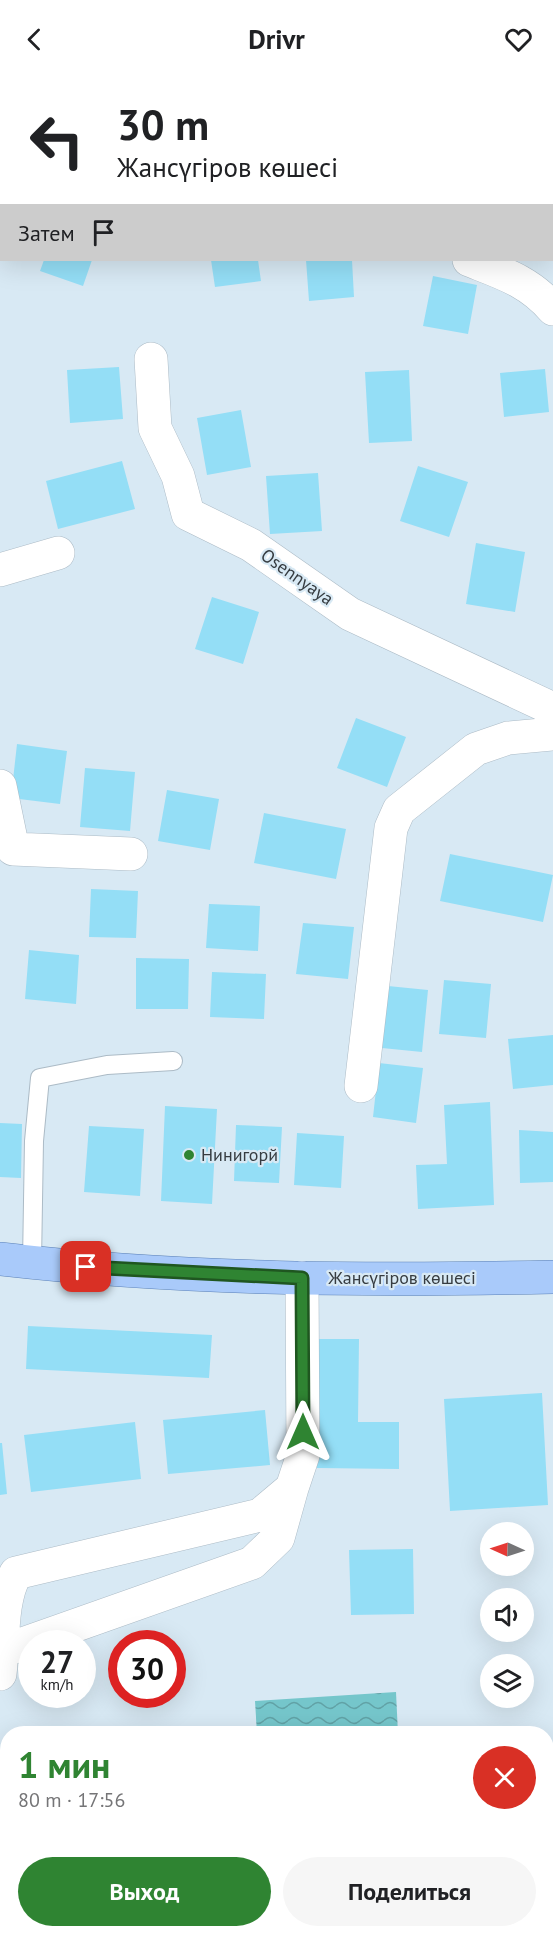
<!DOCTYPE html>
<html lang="ru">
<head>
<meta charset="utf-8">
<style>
  :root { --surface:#fff; --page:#f6f6f6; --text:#202124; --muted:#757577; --accent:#2f8432 }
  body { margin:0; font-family:"PT Sans",sans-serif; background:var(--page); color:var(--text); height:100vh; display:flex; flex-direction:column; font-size:22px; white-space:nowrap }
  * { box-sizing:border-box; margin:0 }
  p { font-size:20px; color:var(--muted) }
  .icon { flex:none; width:33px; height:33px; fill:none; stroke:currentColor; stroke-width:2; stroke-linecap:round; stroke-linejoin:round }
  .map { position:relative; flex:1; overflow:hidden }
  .panel { position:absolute; left:0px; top:1648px; width:554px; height:212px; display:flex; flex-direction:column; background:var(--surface); border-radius:24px 24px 0 0; box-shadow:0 6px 24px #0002 }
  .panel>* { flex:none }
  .banner { position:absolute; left:0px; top:0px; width:554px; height:183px; box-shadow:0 6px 24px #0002; background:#fff; color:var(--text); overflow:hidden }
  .needle { width:39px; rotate:273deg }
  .buttons { position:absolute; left:480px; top:1444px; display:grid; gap:12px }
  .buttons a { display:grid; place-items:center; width:54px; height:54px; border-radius:50%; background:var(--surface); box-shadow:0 6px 24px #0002; font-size:30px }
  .speed { position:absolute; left:18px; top:1552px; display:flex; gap:12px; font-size:30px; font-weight:700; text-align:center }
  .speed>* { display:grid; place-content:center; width:78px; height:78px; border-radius:50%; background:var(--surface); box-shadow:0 6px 24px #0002; line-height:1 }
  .speed small { font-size:15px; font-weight:400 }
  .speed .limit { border:9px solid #d22; background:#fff; color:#111 }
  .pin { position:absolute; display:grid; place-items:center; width:51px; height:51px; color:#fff; margin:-26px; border-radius:12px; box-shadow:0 3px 9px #0006 }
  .me { position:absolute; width:66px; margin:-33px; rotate:0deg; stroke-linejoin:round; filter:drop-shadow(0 0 4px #0008) }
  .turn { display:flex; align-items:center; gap:21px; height:126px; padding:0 18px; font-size:27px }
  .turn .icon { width:78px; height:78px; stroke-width:2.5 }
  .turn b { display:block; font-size:42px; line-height:51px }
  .then { display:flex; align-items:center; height:57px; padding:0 18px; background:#0003; gap:12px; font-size:22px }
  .round { display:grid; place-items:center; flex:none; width:63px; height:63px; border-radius:32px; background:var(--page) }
  .summary { display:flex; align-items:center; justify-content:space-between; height:102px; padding:0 18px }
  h1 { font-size:36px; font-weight:600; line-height:45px; color:var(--accent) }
  .button { display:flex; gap:12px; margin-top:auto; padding:12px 18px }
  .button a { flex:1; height:69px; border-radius:36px; background:var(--accent); color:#fff; font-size:24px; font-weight:600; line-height:69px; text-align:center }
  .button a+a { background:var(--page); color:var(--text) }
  header { display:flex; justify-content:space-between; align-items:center; height:78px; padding:0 18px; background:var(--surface); font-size:27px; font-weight:600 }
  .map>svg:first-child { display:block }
  .grass { fill:#cfd5f7 }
  .water { fill:url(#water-waves) }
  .building { fill:#94def6 }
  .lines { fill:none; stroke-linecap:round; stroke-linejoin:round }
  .service-casing { stroke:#acbbc6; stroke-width:20 }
  .minor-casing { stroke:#acbbc6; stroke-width:34 }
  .primary-casing { stroke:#5b81b7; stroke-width:34 }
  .service { stroke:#fff; stroke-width:18 }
  .minor { stroke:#fff; stroke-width:33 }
  .primary { stroke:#a9cafa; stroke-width:33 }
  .route-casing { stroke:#1f5620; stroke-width:15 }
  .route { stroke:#2f8432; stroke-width:10 }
  .poi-dot { fill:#2f8432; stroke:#d8e9f4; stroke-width:2 }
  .labels { text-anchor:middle; stroke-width:4.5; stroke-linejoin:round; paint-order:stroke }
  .street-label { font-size:18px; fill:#363c41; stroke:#d8e9f4 }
  .poi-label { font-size:18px; fill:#363c41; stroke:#d8e9f4; text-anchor:start }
</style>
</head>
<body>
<header><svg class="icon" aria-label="back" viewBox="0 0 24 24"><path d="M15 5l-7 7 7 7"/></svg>Drivr<svg class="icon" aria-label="heart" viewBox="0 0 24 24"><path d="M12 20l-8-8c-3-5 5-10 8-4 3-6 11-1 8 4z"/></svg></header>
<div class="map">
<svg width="553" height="1859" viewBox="0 0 553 1859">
  <defs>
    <pattern id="water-waves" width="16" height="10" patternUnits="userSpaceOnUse" patternTransform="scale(1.5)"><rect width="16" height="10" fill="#75c6cb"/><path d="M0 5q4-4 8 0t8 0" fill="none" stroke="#61a2a6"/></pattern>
  </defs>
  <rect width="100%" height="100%" fill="#d8e9f4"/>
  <path class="grass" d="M 553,1729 L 553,1859 L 0,1859 L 0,1836 L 7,1837 L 8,1852 L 546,1852 L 546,1730 Z"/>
  <path class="water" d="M 396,1614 L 398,1656 L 257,1656 L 255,1623 Z"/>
  <path class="building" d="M 44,182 L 92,182 L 83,208 L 40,193 Z
    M 211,182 L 258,182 L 261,203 L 215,209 Z
    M 306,182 L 352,182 L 354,219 L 309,223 Z
    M 433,198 L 477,207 L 468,256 L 423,248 Z
    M 119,289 L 123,341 L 70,345 L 67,292 Z
    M 545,291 L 549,334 L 504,339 L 500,295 Z
    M 409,292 L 412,363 L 369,365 L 365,294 Z
    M 241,332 L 251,389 L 207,397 L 197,340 Z
    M 122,383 L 135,431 L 58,451 L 46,403 Z
    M 418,388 L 468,404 L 449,459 L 400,443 Z
    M 318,395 L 322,453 L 270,456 L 266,398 Z
    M 476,465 L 525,474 L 515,534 L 466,526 Z
    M 212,519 L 259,534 L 243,586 L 195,571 Z
    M 356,640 L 406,659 L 387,709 L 337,690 Z
    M 17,666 L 67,673 L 60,726 L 11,720 Z
    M 85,690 L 135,694 L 130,753 L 80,749 Z
    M 167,712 L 219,721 L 210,772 L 158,763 Z
    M 264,735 L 346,751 L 336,801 L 254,785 Z
    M 450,776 L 553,797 L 543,844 L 440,823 Z
    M 91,811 L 138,813 L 136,860 L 89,859 Z
    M 209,826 L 260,828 L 258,873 L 206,870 Z
    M 303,845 L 354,849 L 348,901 L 296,896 Z
    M 29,872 L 79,877 L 76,926 L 25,921 Z
    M 136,880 L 189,881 L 188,931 L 136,931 Z
    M 212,894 L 266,896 L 264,941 L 210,939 Z
    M 444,902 L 491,906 L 486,960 L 439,956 Z
    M 388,908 L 428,912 L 422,974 L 382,970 Z
    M 553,957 L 553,1007 L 513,1011 L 508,961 Z
    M 379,985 L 423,990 L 416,1045 L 373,1039 Z
    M 490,1024 L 494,1127 L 418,1131 L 416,1087 L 447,1086 L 444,1027 Z
    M 165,1028 L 217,1031 L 212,1126 L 161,1123 Z
    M 0,1045 L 22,1046 L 21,1100 L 0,1099 Z
    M 236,1047 L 282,1049 L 279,1105 L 234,1103 Z
    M 89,1048 L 144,1051 L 140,1118 L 84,1114 Z
    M 519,1052 L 553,1054 L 553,1104 L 520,1105 Z
    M 297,1055 L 344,1058 L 341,1110 L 294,1107 Z
    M 28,1248 L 212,1257 L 209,1300 L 26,1291 Z
    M 318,1261 L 359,1261 L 358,1344 L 399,1344 L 399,1391 L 317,1390 Z
    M 542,1315 L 548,1427 L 450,1433 L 444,1321 Z
    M 265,1332 L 270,1387 L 168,1396 L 163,1342 Z
    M 135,1344 L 141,1401 L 31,1414 L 24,1357 Z
    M 0,1365 L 2,1365 L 7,1416 L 0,1417 Z
    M 413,1471 L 414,1536 L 351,1537 L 349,1472 Z"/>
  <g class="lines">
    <defs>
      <path id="service" d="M 32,1184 L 34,1063 L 40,1000 L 107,987 L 173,983"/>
      <path id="minor" d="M 0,97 L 2,98
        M 469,182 C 502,195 529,203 553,231
        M 151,281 L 155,350 L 178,398 L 188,436 L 251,467 L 350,536 L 553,631
        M 0,492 L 58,475
        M 0,708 L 13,771 L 131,776
        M 361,1008 L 391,750 L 399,732 L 476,671 L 508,660 L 553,656
        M 3,1573 L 252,1485 L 278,1460 L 292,1410
        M 0,1596 C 4,1563 0,1523 16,1495 L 260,1437 L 292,1410 L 303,1377 L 302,1200"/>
      <path id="primary" d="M 0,1181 C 183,1202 369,1203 553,1199"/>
    </defs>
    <use href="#service" class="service-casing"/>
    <use href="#minor" class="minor-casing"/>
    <use href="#primary" class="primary-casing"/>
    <use href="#service" class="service"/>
    <use href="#minor" class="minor"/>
    <use href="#primary" class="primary"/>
  </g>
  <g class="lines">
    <defs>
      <path id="route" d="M 86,1189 L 302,1200 L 303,1354"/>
    </defs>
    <use href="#route" class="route-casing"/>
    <use href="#route" class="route"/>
  </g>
  <circle class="poi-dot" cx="189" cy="1077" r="6"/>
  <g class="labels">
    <g class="street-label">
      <text transform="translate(297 499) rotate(35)" y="6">Osennyaya</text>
      <text x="402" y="1206">Жансүгіров көшесі</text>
    </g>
    <g class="poi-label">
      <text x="201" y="1083">Нинигорй</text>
    </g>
  </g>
</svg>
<div class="buttons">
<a><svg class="needle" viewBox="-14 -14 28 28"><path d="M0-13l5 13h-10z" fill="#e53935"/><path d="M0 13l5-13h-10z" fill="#757577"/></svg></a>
<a><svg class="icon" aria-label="sound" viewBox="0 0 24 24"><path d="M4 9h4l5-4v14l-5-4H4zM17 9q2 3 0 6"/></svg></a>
<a><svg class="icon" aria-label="layers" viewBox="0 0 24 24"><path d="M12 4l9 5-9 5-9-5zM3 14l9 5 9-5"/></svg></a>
</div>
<div class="speed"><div>27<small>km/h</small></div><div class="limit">30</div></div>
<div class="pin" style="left:86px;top:1189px;background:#d93025"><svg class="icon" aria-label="arrive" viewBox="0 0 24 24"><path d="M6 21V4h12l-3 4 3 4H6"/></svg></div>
<svg class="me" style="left:303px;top:1354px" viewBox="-20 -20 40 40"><path d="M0-17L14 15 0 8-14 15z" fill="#2f8432" stroke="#fff" stroke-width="4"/></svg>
<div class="banner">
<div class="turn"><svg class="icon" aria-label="left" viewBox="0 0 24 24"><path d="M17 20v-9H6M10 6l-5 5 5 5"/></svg><div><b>30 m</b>Жансүгіров көшесі</div></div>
<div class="then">Затем<svg class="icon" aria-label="arrive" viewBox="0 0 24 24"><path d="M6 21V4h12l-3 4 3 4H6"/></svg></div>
</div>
<section class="panel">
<div class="summary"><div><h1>1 мин</h1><p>80 m · 17:56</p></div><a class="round" style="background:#d93025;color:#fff"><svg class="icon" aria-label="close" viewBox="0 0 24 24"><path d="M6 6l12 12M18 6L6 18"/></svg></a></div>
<div class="button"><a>Выход</a><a>Поделиться</a></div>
</section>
</div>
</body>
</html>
